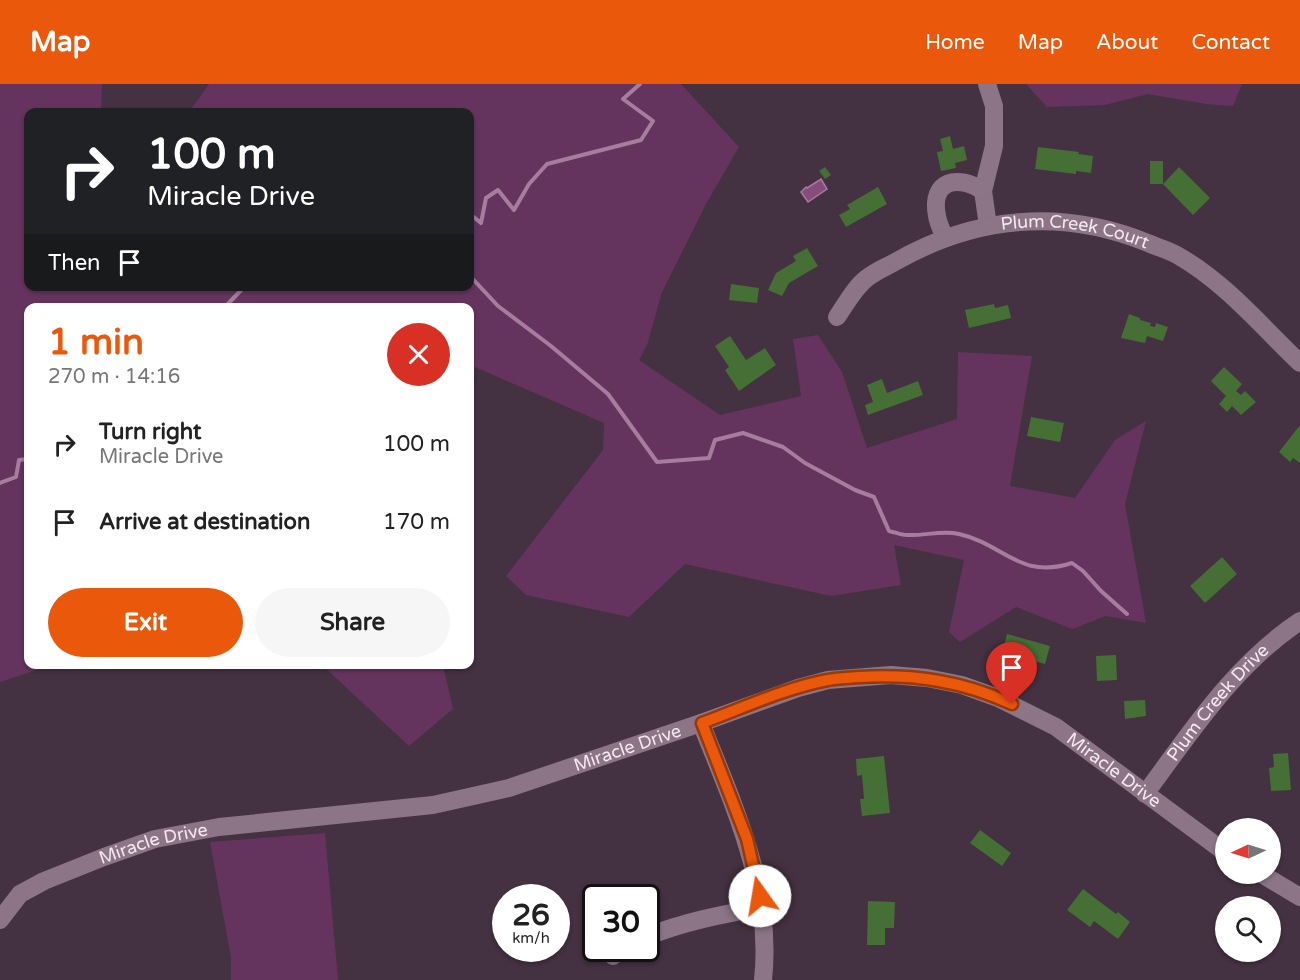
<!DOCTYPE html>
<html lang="en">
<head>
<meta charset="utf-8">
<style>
  :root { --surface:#fff; --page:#f6f6f6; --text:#222; --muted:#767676; --accent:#ea580c }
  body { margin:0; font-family:"Varela Round",sans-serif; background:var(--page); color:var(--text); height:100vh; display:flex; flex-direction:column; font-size:22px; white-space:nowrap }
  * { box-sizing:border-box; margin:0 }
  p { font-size:20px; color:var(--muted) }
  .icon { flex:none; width:33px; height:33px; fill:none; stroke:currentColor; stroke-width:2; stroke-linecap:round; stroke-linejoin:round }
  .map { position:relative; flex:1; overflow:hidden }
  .sheet { position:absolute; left:24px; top:219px; width:450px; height:366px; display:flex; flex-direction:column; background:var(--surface); border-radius:12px; box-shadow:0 2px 4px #0004 }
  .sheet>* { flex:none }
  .top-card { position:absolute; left:24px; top:24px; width:450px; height:183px; border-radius:12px; box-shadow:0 2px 4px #0004; background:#202124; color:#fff; overflow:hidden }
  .needle { width:39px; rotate:266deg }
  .controls { position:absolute; left:1215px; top:734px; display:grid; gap:12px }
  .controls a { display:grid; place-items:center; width:66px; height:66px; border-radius:50%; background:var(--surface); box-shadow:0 2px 4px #0004; font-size:30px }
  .speed { position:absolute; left:492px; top:800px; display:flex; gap:12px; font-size:30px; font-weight:700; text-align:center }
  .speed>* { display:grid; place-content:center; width:78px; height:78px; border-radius:50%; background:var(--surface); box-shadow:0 2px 4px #0004; line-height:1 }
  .speed small { font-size:15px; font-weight:400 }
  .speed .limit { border:3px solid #111; border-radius:9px; background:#fff; color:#111 }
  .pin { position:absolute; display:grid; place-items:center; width:51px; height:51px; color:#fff; margin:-62px -26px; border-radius:50% 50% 50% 0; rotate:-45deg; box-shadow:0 0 6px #0007 }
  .pin .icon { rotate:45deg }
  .me { position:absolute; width:66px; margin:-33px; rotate:347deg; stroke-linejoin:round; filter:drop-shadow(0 0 4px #0008) }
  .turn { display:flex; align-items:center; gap:21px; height:126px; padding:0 24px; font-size:27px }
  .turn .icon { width:78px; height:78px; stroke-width:2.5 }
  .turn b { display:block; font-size:42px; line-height:51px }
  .then { display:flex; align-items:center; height:57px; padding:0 24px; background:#0003; gap:12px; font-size:22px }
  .round { display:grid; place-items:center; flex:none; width:63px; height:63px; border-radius:32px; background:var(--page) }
  .head { display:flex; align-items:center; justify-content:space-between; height:102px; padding:0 24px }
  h1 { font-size:36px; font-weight:800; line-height:45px; color:var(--accent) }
  .cta { display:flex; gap:12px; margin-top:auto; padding:12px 24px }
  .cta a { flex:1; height:69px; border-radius:36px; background:var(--accent); color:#fff; font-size:24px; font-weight:800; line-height:69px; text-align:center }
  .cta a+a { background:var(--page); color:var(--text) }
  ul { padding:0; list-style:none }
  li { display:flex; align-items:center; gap:18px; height:78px; padding:0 24px }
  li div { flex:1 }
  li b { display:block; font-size:22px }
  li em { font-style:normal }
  header { display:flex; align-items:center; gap:36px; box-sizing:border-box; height:84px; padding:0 30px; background:var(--accent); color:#fff }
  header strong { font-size:28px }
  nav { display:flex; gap:33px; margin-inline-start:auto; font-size:21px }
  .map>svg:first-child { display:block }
  .green { fill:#65345e }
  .water { fill:#844d7c; stroke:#a67c9f; stroke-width:1.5 }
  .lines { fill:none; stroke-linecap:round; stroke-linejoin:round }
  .stream { stroke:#a67c9f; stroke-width:4 }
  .building { fill:#456f35 }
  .minor { stroke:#8b7587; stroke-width:18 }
  .route-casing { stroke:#983908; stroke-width:15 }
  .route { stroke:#ea580c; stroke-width:10 }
  .labels { text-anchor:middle; stroke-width:4.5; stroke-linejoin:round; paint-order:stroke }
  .street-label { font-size:18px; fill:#f5e8f2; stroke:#392736 }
</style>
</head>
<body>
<header>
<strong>Map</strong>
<nav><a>Home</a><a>Map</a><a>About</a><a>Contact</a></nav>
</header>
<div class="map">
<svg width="1300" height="896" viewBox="0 0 1300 896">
  <rect width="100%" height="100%" fill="#443141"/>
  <path class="green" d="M 0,0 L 102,0 L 101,28 L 28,28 L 28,202 L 470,202 L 470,28 L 189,28 L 209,0 L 681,0 L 739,63 L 706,120 L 662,208 L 647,261 L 639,276 L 720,331 L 801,312 L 793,255 L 818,251 L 842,288 L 867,364 L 957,335 L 958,268 L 1032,272 L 1010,402 L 1075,414 L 1115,356 L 1146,337 L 1125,420 L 1146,539 L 1106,532 L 1072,545 L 1016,523 L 960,558 L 949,548 L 964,476 L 894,461 L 901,501 L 831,512 L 685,480 L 629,533 L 526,511 L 506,492 L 603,366 L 604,339 L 470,281 L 470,224 L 28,224 L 28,580 L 52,581 L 0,598 Z
    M 1026,0 L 1242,0 L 1233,22 L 1206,20 L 1148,10 L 1105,21 L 1047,23 Z
    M 322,581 L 443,581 L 453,625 L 409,662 Z
    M 325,749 L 338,896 L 231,896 L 231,874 L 210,758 Z"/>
  <path class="water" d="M 821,95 L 827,105 L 808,118 L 801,108 L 806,103 L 807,104 Z"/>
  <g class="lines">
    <path class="stream" d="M 470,130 L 481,139 L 486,114 L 498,106 L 514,126 L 529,100 L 547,80 L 641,56 L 653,37 L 623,15 L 640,0
      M 470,192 L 498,222 L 551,262 L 608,310 L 657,378 L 709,374 L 715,356 L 743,349 L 783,363 L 805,379 L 855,406 L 874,413 L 889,447 C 895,448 901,451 907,451 C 924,452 942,446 959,450 C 1004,460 1019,496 1072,479 L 1083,487 L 1101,507 L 1127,530
      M 224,224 L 245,202
      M 0,399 L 16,393 L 19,376 L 28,375"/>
  </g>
  <path class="building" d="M 950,52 L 953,65 L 964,62 L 967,76 L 955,79 L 956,84 L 941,87 L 937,68 L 943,67 L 940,55 Z
    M 1038,63 L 1079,68 L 1078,70 L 1093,72 L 1091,89 L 1076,87 L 1076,90 L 1035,85 Z
    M 1150,77 L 1163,77 L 1163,100 L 1150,100 Z
    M 825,83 L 831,91 L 825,95 L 819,87 Z
    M 1179,83 L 1210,114 L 1193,131 L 1163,100 Z
    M 878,103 L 887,120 L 846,143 L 839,131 L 850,125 L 847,121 Z
    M 807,164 L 818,182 L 789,199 L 782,212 L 768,206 L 776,189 L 796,177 L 793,172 Z
    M 731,200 L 759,204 L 757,219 L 729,216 Z
    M 994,220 L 995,224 L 1008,221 L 1011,234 L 969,244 L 965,226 Z
    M 1129,230 L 1140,234 L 1140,236 L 1151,239 L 1150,242 L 1155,243 L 1156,239 L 1168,243 L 1163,257 L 1147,252 L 1145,259 L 1121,254 Z
    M 730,252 L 746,276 L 765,264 L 776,281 L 739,307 L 725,286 L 729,283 L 715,262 Z
    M 1224,283 L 1242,300 L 1236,307 L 1241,311 L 1245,307 L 1256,318 L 1241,331 L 1232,322 L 1227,328 L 1219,320 L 1226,312 L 1211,297 Z
    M 882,295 L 887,309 L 918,297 L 923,311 L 868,331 L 865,321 L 873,318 L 867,301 Z
    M 1031,333 L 1064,339 L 1060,358 L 1027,352 Z
    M 1300,341 L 1300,379 L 1293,374 L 1290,378 L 1279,368 Z
    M 1222,473 L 1237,490 L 1205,519 L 1190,502 Z
    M 1007,550 L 1050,562 L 1045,580 L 1002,569 Z
    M 1116,571 L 1117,596 L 1097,597 L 1096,572 Z
    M 1145,616 L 1146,632 L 1125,635 L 1124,617 Z
    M 1288,669 L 1291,706 L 1271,707 L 1269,684 L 1274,683 L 1273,670 Z
    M 884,672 L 890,729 L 862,732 L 860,715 L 864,715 L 862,691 L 857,692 L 856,675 Z
    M 980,746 L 1011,769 L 1002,782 L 970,759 Z
    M 1083,805 L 1116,830 L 1118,828 L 1130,838 L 1118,855 L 1094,837 L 1090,843 L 1067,826 Z
    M 868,817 L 895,818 L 894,844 L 885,844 L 885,861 L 867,861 Z"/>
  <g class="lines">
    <g class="minor">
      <path d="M 987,0 L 994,22 L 994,62 L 983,107 L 988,142"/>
      <path d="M 945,154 C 942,147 938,139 937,132 C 930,96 958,90 983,107"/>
      <path id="s1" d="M 837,233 C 846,220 854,204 867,194 C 876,187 886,183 895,178 C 975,132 1062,124 1148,159 C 1157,163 1168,166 1177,171 C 1226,199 1260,241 1300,279"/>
      <path d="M 701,639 C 734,722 773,805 763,896"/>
      <path id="s2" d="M 1145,710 C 1191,648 1234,581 1300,537"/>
      <path d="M 1260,789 L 1300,813"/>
      <path id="s3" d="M 0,836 L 20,810 L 44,797 L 104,773 L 155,755 L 219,743 L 433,721 L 509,704 L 701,639 L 798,604 L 828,596 L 891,591 L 927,594 L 962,601 L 998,614 L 1056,643 L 1226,769"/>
      <path d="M 646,853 C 683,838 723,830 763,823"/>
      <path d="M 613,872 L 622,864"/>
    </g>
  </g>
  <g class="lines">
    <defs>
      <path id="route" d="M 760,812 L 747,755 L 702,639 C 740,625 788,603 828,596 C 838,594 849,594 860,593 C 915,590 962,597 1012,620"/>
    </defs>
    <use href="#route" class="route-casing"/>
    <use href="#route" class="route"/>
  </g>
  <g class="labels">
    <g class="street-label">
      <text dy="6" stroke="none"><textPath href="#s1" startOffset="270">Plum Creek Court</textPath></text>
      <text dy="6" stroke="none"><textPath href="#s2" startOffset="117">Plum Creek Drive</textPath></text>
      <text dy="6" stroke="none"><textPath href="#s3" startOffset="662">Miracle Drive</textPath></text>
      <text dy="6" stroke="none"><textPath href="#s3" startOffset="1184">Miracle Drive</textPath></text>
      <text dy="6" stroke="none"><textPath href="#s3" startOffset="176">Miracle Drive</textPath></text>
    </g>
  </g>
</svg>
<div class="controls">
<a><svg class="needle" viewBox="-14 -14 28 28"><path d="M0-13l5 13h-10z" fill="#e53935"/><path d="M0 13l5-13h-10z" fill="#767676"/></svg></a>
<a><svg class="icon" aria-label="search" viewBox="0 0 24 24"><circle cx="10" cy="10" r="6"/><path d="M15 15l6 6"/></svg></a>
</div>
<div class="speed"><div>26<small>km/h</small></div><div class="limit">30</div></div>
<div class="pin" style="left:1012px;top:620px;background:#d93025"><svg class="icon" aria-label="arrive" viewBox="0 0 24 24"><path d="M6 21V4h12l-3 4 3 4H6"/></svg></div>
<svg class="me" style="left:760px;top:812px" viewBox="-20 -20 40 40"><circle r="19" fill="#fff"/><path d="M0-13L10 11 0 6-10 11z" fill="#ea580c"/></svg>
<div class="top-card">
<div class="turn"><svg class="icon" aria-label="right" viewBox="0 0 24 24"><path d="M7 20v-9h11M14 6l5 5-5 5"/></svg><div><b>100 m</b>Miracle Drive</div></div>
<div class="then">Then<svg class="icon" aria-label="arrive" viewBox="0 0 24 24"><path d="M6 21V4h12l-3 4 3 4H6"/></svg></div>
</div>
<section class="sheet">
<div class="head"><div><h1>1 min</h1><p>270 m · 14:16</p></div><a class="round" style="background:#d93025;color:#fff"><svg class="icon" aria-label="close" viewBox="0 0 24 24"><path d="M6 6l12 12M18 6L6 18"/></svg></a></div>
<ul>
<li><svg class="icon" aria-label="right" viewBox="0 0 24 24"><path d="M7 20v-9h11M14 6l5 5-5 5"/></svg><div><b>Turn right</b><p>Miracle Drive</p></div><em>100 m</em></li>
<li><svg class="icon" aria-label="arrive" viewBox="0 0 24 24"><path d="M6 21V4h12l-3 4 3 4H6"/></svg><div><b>Arrive at destination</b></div><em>170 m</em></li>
</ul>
<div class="cta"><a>Exit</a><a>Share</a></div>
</section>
</div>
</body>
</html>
